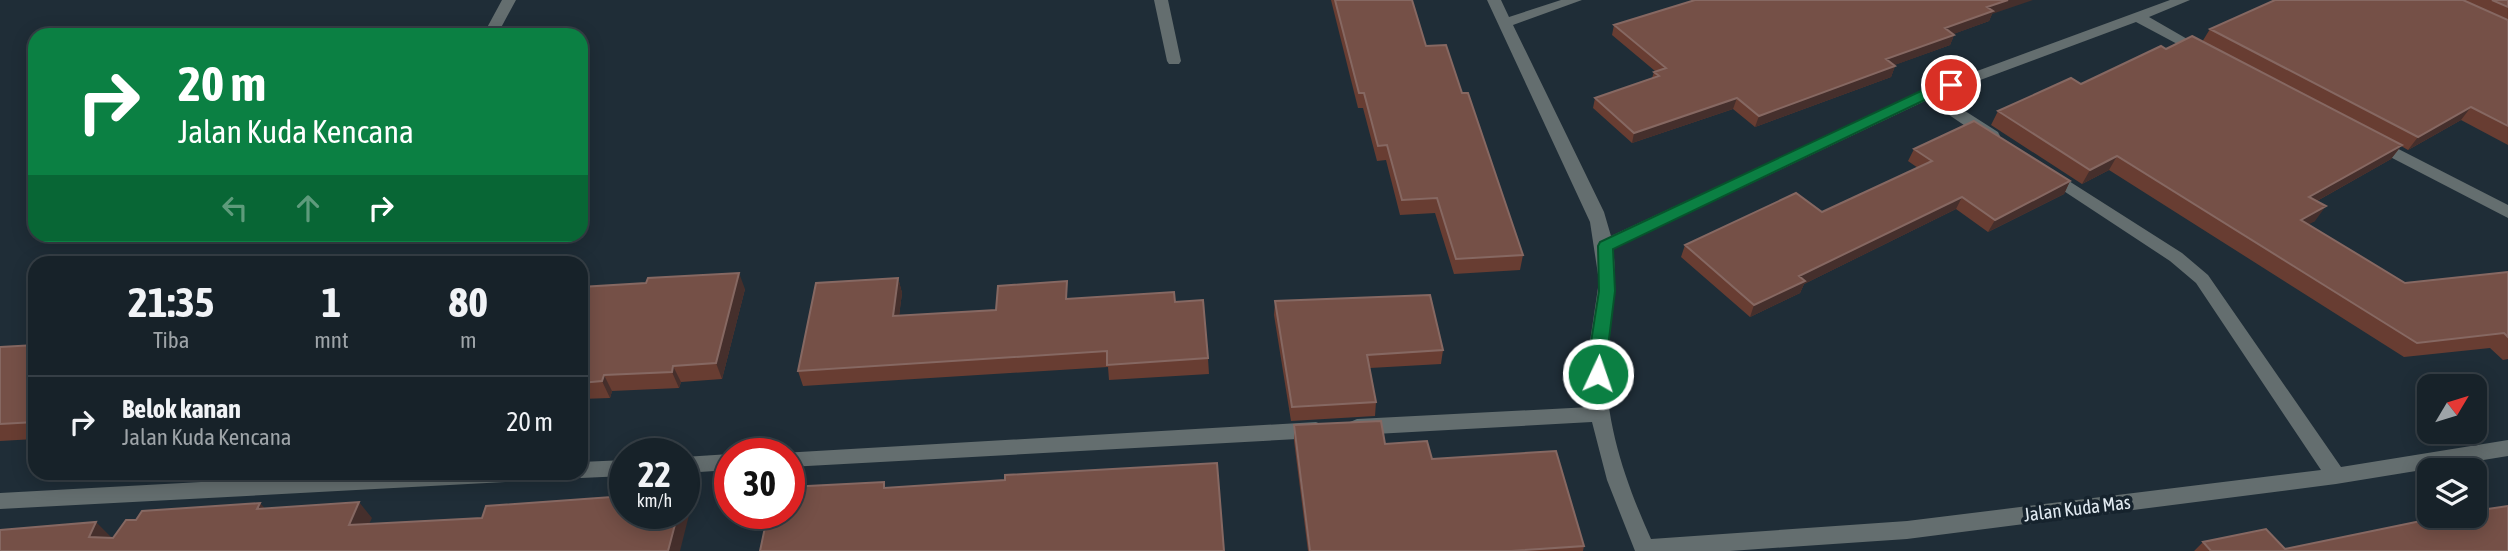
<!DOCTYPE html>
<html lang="id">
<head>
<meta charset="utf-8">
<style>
  :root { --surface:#172229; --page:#242f35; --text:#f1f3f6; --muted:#9ea4a8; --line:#363f46 }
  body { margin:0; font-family:"Asap Condensed",sans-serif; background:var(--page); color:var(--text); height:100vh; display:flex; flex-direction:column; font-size:26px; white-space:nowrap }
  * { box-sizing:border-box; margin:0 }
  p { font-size:23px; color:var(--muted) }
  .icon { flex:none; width:38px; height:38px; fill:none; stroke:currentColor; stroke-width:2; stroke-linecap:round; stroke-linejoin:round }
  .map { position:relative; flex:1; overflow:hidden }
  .details { position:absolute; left:28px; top:256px; width:560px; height:224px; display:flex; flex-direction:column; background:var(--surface); border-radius:21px; box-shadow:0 4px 18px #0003,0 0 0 2px var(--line) }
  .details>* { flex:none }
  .hud { position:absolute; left:28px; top:28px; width:560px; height:214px; border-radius:21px; box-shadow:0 4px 18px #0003,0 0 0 2px var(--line); background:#0b8043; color:#fff; overflow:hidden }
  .needle { width:46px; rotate:52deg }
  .buttons { position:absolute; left:2417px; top:374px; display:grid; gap:14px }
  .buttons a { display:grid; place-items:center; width:70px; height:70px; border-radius:14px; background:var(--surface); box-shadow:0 4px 18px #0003,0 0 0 2px var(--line); font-size:35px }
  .speed { position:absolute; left:609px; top:438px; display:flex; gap:14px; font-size:35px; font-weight:700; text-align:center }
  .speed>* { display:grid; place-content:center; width:91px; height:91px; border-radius:50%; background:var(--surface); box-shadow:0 4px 18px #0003,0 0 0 2px var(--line); line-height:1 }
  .speed small { font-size:18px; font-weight:400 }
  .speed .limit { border:10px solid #d22; background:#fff; color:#111 }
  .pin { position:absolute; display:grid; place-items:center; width:60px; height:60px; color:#fff; margin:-30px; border:4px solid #fff; border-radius:50%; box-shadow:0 2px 7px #0007 }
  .me { position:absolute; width:77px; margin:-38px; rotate:3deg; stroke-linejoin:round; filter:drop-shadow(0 0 5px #0008) }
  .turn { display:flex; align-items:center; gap:24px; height:147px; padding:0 35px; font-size:32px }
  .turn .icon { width:91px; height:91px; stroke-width:2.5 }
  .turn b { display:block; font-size:49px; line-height:60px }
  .lanes { display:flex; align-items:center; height:66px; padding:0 35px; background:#0003; justify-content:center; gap:35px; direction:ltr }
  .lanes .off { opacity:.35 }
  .eta { display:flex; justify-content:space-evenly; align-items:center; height:119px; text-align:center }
  .eta b { font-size:42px; font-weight:700; line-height:49px }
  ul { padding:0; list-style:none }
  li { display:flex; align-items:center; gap:21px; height:91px; padding:0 35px; border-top:2px solid var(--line) }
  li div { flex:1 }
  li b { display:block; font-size:26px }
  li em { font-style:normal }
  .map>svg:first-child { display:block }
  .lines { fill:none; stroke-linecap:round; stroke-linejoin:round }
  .service { fill:#646e6f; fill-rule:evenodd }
  .minor { fill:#646e6f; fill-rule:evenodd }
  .wall { fill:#683d32 }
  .shaded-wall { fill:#452f2c }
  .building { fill:#755047; stroke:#866862; stroke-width:2 }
  .route { fill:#0b8043; stroke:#07532c; stroke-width:2 }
  .labels { text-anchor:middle; stroke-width:7; stroke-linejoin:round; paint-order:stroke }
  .street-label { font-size:19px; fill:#e1eaf1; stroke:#16232d }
</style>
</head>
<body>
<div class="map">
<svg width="2508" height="551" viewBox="0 0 2508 551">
  <rect width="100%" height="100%" fill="#1f2d37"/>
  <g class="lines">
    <path class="service" d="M 502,0 L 516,0 L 497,35 L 483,35 Z
      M 1154,0 L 1168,0 L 1181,61 L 1179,64 L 1169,64 L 1167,61 Z"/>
    <path class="minor" d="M 1487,0 L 1501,0 L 1509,17 L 1561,0 L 1582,0 L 1513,25 L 1604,212 L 1611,236 L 1923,91 L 2170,0 L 2190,0 L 2149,17 L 2208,51 L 2201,55 L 2196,54 L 2136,22 L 1940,95 L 1998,132 L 2000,136 L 1998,140 L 1986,140 L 1927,100 L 1613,249 C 1619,289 1607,318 1606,356 C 1604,421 1625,481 1651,539 L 1907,521 L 2321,470 L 2196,283 L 2170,261 L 2044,178 L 2042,174 L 2044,170 L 2050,169 L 2182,253 L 2208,275 L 2341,467 L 2508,440 L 2508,456 L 2336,484 L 1907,539 L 1730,551 L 1635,551 L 1607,480 L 1592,422 L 1357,435 L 1350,432 L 1347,427 L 1350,422 L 1357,419 L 1590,407 L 1588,355 L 1599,281 L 1590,222 Z
      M 2375,137 L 2508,205 L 2508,218 L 2369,146 L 2367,142 Z
      M 1316,422 L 1323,425 L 1326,430 L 1323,435 L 1316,438 L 789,467 L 789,453 L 782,453 Z
      M 730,454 L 730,470 L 684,473 L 684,457 Z
      M 625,460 L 625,476 L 581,478 L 572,472 L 581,472 L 581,462 Z
      M 381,472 L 555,472 L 552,478 L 545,480 L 0,509 L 0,493 Z"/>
  </g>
  <path class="wall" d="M 1331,0 L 1412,0 L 1426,46 L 1462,93 L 1523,255 L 1520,270 L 1454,274 L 1435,213 L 1400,215 L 1386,160 L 1377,161 L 1363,108 L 1358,108 Z
    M 2275,0 L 2508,0 L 2508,145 L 2461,120 L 2408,150 L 2401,146 L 2391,159 L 2317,201 L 2315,221 L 2308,224 L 2405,283 L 2508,272 L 2508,359 L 2503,360 L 2490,348 L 2404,357 L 2109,170 L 2082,184 L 1991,125 L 1998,111 L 2081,84 L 2166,49 L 2202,42 L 2210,29 Z
    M 1992,14 L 1989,21 L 1953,34 L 1954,35 L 1950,45 L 1894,65 L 1895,66 L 1891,77 L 1755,127 L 1733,109 L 1632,143 L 1593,108 L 1595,98 L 1652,78 L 1654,72 L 1655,71 L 1612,35 L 1614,25 Z
    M 1914,149 L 2070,181 L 2064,194 L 1988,232 L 1956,209 L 1804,284 L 1800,293 L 1750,317 L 1681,257 L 1685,245 L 1822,212 L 1918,168 L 1908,161 Z
    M 898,278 L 902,293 L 899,316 L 996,310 L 1069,299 L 1175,302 L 1208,358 L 1209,374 L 1109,380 L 1108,367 L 803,386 L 798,371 Z
    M 581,287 L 745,289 L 722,379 L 681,382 L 679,388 L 612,391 L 610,398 L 581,399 Z
    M 1275,301 L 1443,350 L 1441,364 L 1370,368 L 1376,402 L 1375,416 L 1291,421 L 1274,315 Z
    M 35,345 L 35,439 L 0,441 L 0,347 Z
    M 1294,425 L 1385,444 L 1432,459 L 1584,546 L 1583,551 L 1308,551 L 1294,441 Z
    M 2203,542 L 2285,549 L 2508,551 L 2194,551 Z"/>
  <path class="shaded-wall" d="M 2008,0 L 2033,0 L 1992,14 L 1989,21 L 1940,39 L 1945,28 L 1987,7 Z
    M 1954,35 L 1950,45 L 1881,70 L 1886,59 Z
    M 1895,66 L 1891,77 L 1755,127 L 1759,116 Z
    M 1737,98 L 1733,109 L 1632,143 L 1634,133 Z
    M 2471,107 L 2461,120 L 2408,150 L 2418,137 Z
    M 2402,145 L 2391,159 L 2299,211 L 2309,197 Z
    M 2117,156 L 2109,170 L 2082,184 L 2090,170 Z
    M 2070,181 L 2064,194 L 1988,232 L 1995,220 Z
    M 1962,197 L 1956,209 L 1804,284 L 1800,293 L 1750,317 L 1754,305 L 1799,276 Z
    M 2326,206 L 2315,221 L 2291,234 L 2301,220 Z
    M 739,273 L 745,289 L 722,379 L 716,363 Z
    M 898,278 L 902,293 L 897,331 L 893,316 Z
    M 673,366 L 681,382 L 679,388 L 672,372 Z
    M 604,375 L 612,391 L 610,398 L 602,381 Z
    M 684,494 L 691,507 L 680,551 L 668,551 L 678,513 L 684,513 Z
    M 359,502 L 372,518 L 361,541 L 349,525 Z
    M 260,503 L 274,518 L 257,509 Z
    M 96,522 L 112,538 L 89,537 Z"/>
  <path class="building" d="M 1335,0 L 1412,0 L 1426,46 L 1446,45 L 1462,93 L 1468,93 L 1523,255 L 1456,259 L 1437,198 L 1402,200 L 1387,145 L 1378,146 L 1364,93 L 1359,93 Z
    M 1695,0 L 2008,0 L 1987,7 L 1993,11 L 1945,28 L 1954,35 L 1886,59 L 1895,66 L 1759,116 L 1737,98 L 1634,133 L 1595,98 L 1659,76 L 1654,72 L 1666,68 L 1614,25 Z
    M 2275,0 L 2463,0 L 2508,20 L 2508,126 L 2471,107 L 2418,137 L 2210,29 Z
    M 2492,0 L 2508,0 L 2508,7 Z
    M 2192,36 L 2402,145 L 2309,197 L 2326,206 L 2301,220 L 2405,283 L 2508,272 L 2508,337 L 2504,333 L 2417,343 L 2117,156 L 2090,170 L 1998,111 L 2071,78 L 2081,84 L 2161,46 L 2166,49 Z
    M 1974,121 L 2070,181 L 1995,220 L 1962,197 L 1799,276 L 1805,281 L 1754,305 L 1685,245 L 1796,193 L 1822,212 L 1932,161 L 1914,149 Z
    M 739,273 L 716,363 L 673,366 L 672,372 L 604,375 L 602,381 L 581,383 L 581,287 L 646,283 L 648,278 Z
    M 898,278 L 893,316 L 996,310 L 998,286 L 1067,281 L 1066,299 L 1174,292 L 1175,302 L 1203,300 L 1208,358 L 1107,365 L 1107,351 L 798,371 L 816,283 Z
    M 1430,295 L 1443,350 L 1367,355 L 1376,402 L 1292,407 L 1275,301 Z
    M 35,345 L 35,422 L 0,424 L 0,347 Z
    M 1381,421 L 1385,444 L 1427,441 L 1432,459 L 1556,451 L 1584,546 L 1511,551 L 1310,551 L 1294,425 Z
    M 1217,463 L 1224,551 L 760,551 L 768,513 L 789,513 L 789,487 L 884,482 L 884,488 L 1005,480 L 1005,475 Z
    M 625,496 L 625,513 L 678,513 L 668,551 L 0,551 L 0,530 L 96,522 L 89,537 L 113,538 L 126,520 L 136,520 L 142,511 L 260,503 L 257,509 L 359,502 L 349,525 L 482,518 L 486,506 Z
    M 2508,506 L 2508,551 L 2211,551 L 2203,542 L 2266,529 L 2285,549 L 2445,516 L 2474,516 L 2474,511 Z"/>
  <path class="route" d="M 1951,81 L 1958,85 L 1956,88 L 1933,96 L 1613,249 L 1615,291 L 1604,379 L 1592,379 L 1589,355 L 1599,291 L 1598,246 L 1600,242 L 1923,90 Z"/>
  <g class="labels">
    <g class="street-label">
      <text transform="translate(2077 508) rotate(-7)" y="7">Jalan Kuda Mas</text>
    </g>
  </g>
</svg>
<div class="buttons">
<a><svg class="needle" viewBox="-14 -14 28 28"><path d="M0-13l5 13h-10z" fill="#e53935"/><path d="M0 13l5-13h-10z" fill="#9ea4a8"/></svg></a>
<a><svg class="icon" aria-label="layers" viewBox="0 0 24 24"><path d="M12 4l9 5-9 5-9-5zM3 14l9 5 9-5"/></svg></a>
</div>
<div class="speed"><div>22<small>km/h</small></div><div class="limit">30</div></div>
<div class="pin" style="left:1951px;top:85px;background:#d93025"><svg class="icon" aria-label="arrive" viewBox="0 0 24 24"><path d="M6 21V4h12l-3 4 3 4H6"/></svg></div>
<svg class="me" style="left:1598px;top:374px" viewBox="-20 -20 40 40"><circle r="17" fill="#0b8043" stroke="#fff" stroke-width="3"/><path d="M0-11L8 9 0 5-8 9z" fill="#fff"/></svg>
<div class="hud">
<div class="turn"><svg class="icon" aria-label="right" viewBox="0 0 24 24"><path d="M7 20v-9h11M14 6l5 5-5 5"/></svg><div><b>20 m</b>Jalan Kuda Kencana</div></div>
<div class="lanes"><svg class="icon off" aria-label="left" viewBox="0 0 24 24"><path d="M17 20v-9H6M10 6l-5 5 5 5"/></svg><svg class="icon off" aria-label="ahead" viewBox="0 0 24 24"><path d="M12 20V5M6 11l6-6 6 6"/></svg><svg class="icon" aria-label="right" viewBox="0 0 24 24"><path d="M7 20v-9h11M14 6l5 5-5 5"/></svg></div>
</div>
<section class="details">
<div class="eta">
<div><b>21:35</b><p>Tiba</p></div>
<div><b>1</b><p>mnt</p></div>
<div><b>80</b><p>m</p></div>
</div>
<ul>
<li><svg class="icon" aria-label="right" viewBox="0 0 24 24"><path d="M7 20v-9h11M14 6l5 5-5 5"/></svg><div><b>Belok kanan</b><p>Jalan Kuda Kencana</p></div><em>20 m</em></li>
</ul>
</section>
</div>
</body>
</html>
